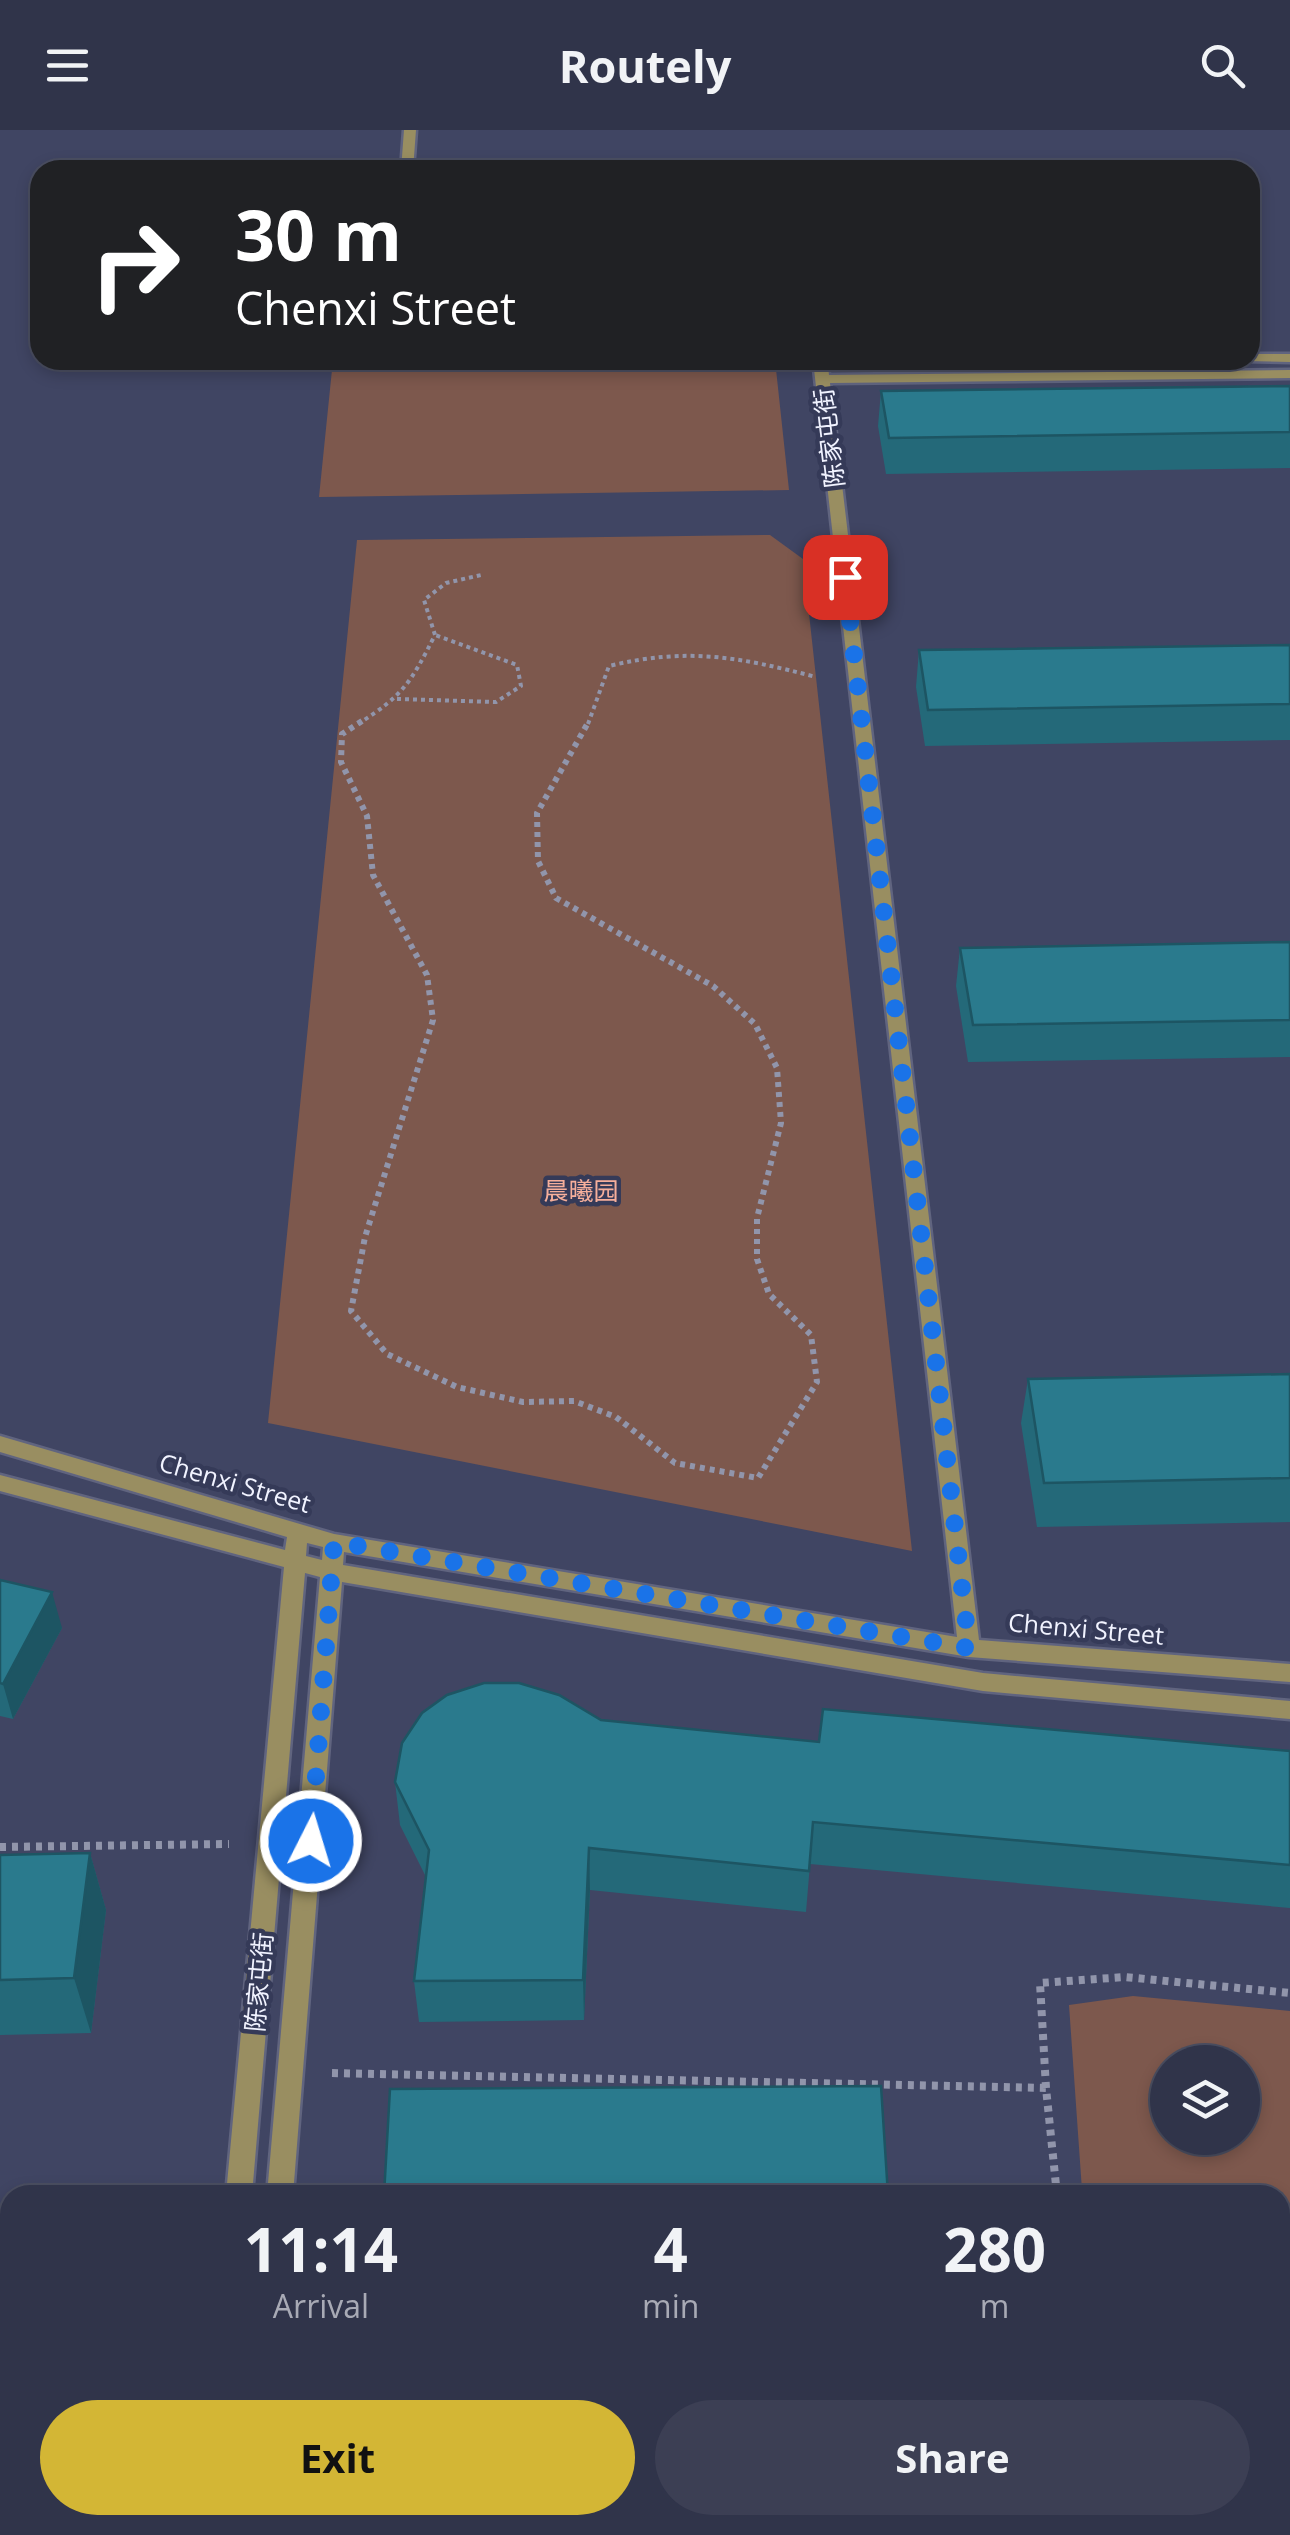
<!DOCTYPE html>
<html lang="en">
<head>
<meta charset="utf-8">
<style>
  :root { --surface:#30344a; --page:#3c3f54; --text:#f1f3f6; --muted:#a8aab5; --line:#4b4f62; --accent:#d3b635 }
  body { margin:0; font-family:"Open Sans","Noto Sans SC",sans-serif; background:var(--page); color:var(--text); height:100vh; display:flex; flex-direction:column; font-size:38px; white-space:nowrap }
  * { box-sizing:border-box; margin:0 }
  p { font-size:32px; color:var(--muted) }
  .icon { flex:none; width:55px; height:55px; fill:none; stroke:currentColor; stroke-width:2; stroke-linecap:round; stroke-linejoin:round }
  .map { position:relative; flex:1; overflow:hidden }
  .panel { position:absolute; left:0px; top:2055px; width:1290px; height:350px; display:flex; flex-direction:column; background:var(--surface); border-radius:30px 30px 0 0; box-shadow:0 5px 15px #0003,0 0 0 2px var(--line) }
  .panel>* { flex:none }
  .banner { position:absolute; left:30px; top:30px; width:1230px; height:210px; border-radius:30px; box-shadow:0 5px 15px #0003,0 0 0 2px var(--line); background:#202124; color:#fff; overflow:hidden }
  .controls { position:absolute; left:1150px; top:1915px; display:grid; gap:20px }
  .controls a { display:grid; place-items:center; width:110px; height:110px; border-radius:50%; background:var(--surface); box-shadow:0 5px 15px #0003,0 0 0 2px var(--line); font-size:50px }
  .pin { position:absolute; display:grid; place-items:center; width:85px; height:85px; color:#fff; margin:-42px; border-radius:20px; box-shadow:0 5px 15px #0006 }
  .me { position:absolute; width:110px; margin:-55px; rotate:5deg; stroke-linejoin:round; filter:drop-shadow(0 0 8px #0008) }
  .turn { display:flex; align-items:center; gap:35px; height:210px; padding:0 40px; font-size:45px }
  .turn .icon { width:130px; height:130px; stroke-width:2.5 }
  .turn b { display:block; font-size:70px; line-height:85px }
  .eta { display:flex; justify-content:space-evenly; align-items:center; height:170px; text-align:center }
  .eta b { font-size:60px; font-weight:700; line-height:70px }
  .cta { display:flex; gap:20px; margin-top:auto; padding:20px 40px }
  .cta a { flex:1; height:115px; border-radius:60px; background:var(--accent); color:#111; font-size:40px; font-weight:700; line-height:115px; text-align:center }
  .cta a+a { background:var(--page); color:var(--text) }
  header { display:flex; justify-content:space-between; align-items:center; height:130px; padding:0 40px; background:var(--surface); font-size:45px; font-weight:700 }
  .map>svg:first-child { display:block }
  .green { fill:#7d584d; fill-rule:evenodd }
  .lines { fill:none; stroke-linecap:round; stroke-linejoin:round }
  .minor-casing { stroke:#60647f; stroke-width:5 }
  .secondary-casing { stroke:#60647f; stroke-width:5 }
  .path-far2 { stroke:#9195ab; stroke-width:4; stroke-dasharray:4 4; stroke-linecap:butt }
  .path-far1 { stroke:#9195ab; stroke-width:6; stroke-dasharray:5 5; stroke-linecap:butt }
  .path { stroke:#9195ab; stroke-width:8; stroke-dasharray:6 6; stroke-linecap:butt }
  .minor { fill:#998e61; fill-rule:evenodd }
  .secondary { fill:#c6b56b; fill-rule:evenodd }
  .wall { fill:#246979 }
  .shaded-wall { fill:#1d5563 }
  .building { fill:#2a7a8d; stroke:#1d5563; stroke-width:2.5 }
  .route { stroke:#1a73e8; stroke-width:18; stroke-dasharray:0 32.4 }
  .labels { text-anchor:middle; stroke-width:9; stroke-linejoin:round; paint-order:stroke }
  .street-label { font-size:25px; fill:#f1f3ff; stroke:#353a58 }
  .park-label { font-size:25px; fill:#f6af9b; stroke:#353a58 }
</style>
</head>
<body>
<header><svg class="icon" aria-label="menu" viewBox="0 0 24 24"><path d="M4 6h16M4 12h16M4 18h16"/></svg>Routely<svg class="icon" aria-label="search" viewBox="0 0 24 24"><circle cx="10" cy="10" r="6"/><path d="M15 15l6 6"/></svg></header>
<div class="map">
<svg width="1290" height="2405" viewBox="0 0 1290 2405">
  <rect width="100%" height="100%" fill="#404563"/>
  <path class="green" d="M 333,230 L 775,230 L 789,360 L 319,367 Z
    M 770,405 L 803,429 L 912,1421 L 268,1293 L 357,410 Z
    M 1133,1866 L 1290,1881 L 1290,2113 L 1280,2111 L 1280,2065 L 1089,2065 L 1082,2060 L 1069,1875 ZM 1242,1932 L 1242,2008 L 1168,2008 L 1168,1932 Z"/>
  <g class="lines">
    <defs>
      <path id="minor" d="M 404,0 L 416,0 L 413,40 L 401,40 Z
        M 1250,224 L 1290,224 L 1290,232 L 1245,231 L 1250,230 Z
        M 813,230 L 1062,230 L 1055,234 L 828,236 L 829,245 L 1290,240 L 1290,248 L 830,253 L 979,1510 L 1290,1534 L 1290,1552 L 969,1527 L 344,1422 L 343,1435 L 983,1543 L 1290,1571 L 1290,1589 L 983,1561 L 342,1452 L 293,2065 L 267,2065 L 320,1447 L 305,1443 L 252,2065 L 226,2065 L 284,1437 L 0,1361 L 0,1345 L 285,1420 L 287,1407 L 0,1322 L 0,1306 L 334,1404 L 957,1507 ZM 307,1413 L 323,1417 L 322,1430 L 306,1426 Z
        M 180,2395 L 208,2395 L 206,2405 L 178,2405 Z
        M 223,2395 L 251,2395 L 249,2405 L 221,2405 Z"/>
      <path id="secondary" d="M 0,2329 L 10,2333 L 10,2361 L 0,2357 Z
        M 117,2395 L 165,2395 L 170,2405 L 122,2405 Z"/>
    </defs>
    <use href="#minor" class="minor-casing"/>
    <use href="#secondary" class="secondary-casing"/>
    <path class="path-far2" d="M 397,569 L 496,572 L 521,556 L 517,535 L 435,505
      M 358,594 C 404,565 411,552 435,505 L 424,470 L 446,453 L 481,445
      M 588,594 L 609,536 C 688,517 739,527 816,547"/>
    <path class="path-far1" d="M 362,591 L 342,604 L 341,632 L 367,686 L 373,745 L 427,845 L 433,890 L 365,1107 L 351,1181 L 387,1224 L 457,1257 L 523,1272 L 574,1271 L 616,1287 L 675,1333 L 758,1348 L 817,1252 L 811,1205 L 769,1164 L 757,1129 L 757,1088 L 781,993 L 777,938 L 755,894 L 713,856 L 556,768 L 538,731 L 537,683 L 589,591"/>
    <path class="path" d="M 0,1717 L 229,1714
      M 332,1943 L 1046,1958 L 1057,2065
      M 1046,1958 L 1040,1853 L 1125,1847 L 1290,1863
      M 1280,2139 L 1290,2140
      M 0,2192 L 10,2195
      M 648,2395 L 684,2405"/>
    <use href="#minor" class="minor"/>
    <use href="#secondary" class="secondary"/>
  </g>
  <path class="wall" d="M 1290,256 L 1290,338 L 886,344 L 878,296 L 881,261 Z
    M 1290,515 L 1290,610 L 925,616 L 916,557 L 919,520 Z
    M 1290,812 L 1290,927 L 968,932 L 956,856 L 960,818 Z
    M 1290,1244 L 1290,1392 L 1037,1397 L 1021,1293 L 1028,1249 Z
    M 0,1450 L 62,1498 L 13,1589 L 0,1586 Z
    M 601,1590 L 819,1612 L 1290,1621 L 1290,1778 L 810,1734 L 806,1782 L 590,1760 L 584,1890 L 419,1892 L 414,1851 L 426,1747 L 400,1695 L 395,1652 Z
    M 90,1723 L 106,1780 L 91,1903 L 0,1905 L 0,1725 Z
    M 1280,2199 L 1290,2200 L 1290,2392 L 1280,2391 Z"/>
  <path class="shaded-wall" d="M 52,1462 L 62,1498 L 13,1589 L 3,1554 Z
    M 589,1718 L 590,1760 L 584,1890 L 583,1850 Z
    M 90,1723 L 106,1780 L 91,1903 L 74,1848 Z"/>
  <path class="building" d="M 1290,256 L 1290,302 L 889,308 L 881,261 Z
    M 1290,515 L 1290,574 L 928,580 L 919,520 Z
    M 1290,812 L 1290,890 L 973,895 L 960,818 Z
    M 1290,1244 L 1290,1348 L 1044,1353 L 1028,1249 Z
    M 0,1450 L 52,1462 L 3,1554 L 0,1553 Z
    M 484,1553 L 519,1553 L 559,1565 L 601,1590 L 819,1612 L 823,1579 L 1290,1621 L 1290,1735 L 813,1692 L 809,1741 L 589,1718 L 583,1850 L 414,1851 L 429,1720 L 395,1652 L 402,1613 L 422,1583 L 447,1565 Z
    M 90,1723 L 74,1848 L 0,1850 L 0,1725 Z
    M 881,1956 L 888,2065 L 384,2065 L 390,1959 Z
    M 1280,2199 L 1290,2200 L 1290,2348 L 1280,2347 Z"/>
  <g class="lines">
    <path class="route" d="M 311,1711 L 334,1412 L 969,1518 L 845,447"/>
  </g>
  <g class="labels">
    <g class="street-label">
      <text transform="translate(829 308) rotate(-97)" y="9">陈家屯街</text>
      <text transform="translate(235 1353) rotate(16)" y="9">Chenxi Street</text>
      <text transform="translate(1086 1499) rotate(5)" y="9">Chenxi Street</text>
      <text transform="translate(259 1852) rotate(-85)" y="9">陈家屯街</text>
    </g>
    <g class="park-label">
      <text x="581" y="1070">晨曦园</text>
    </g>
  </g>
</svg>
<div class="controls">
<a><svg class="icon" aria-label="layers" viewBox="0 0 24 24"><path d="M12 4l9 5-9 5-9-5zM3 14l9 5 9-5"/></svg></a>
</div>
<div class="pin" style="left:845px;top:447px;background:#d93025"><svg class="icon" aria-label="arrive" viewBox="0 0 24 24"><path d="M6 21V4h12l-3 4 3 4H6"/></svg></div>
<svg class="me" style="left:311px;top:1711px" viewBox="-20 -20 40 40"><circle r="17" fill="#1a73e8" stroke="#fff" stroke-width="3"/><path d="M0-11L8 9 0 5-8 9z" fill="#fff"/></svg>
<div class="banner">
<div class="turn"><svg class="icon" aria-label="right" viewBox="0 0 24 24"><path d="M7 20v-9h11M14 6l5 5-5 5"/></svg><div><b>30 m</b>Chenxi Street</div></div>
</div>
<section class="panel">
<div class="eta">
<div><b>11:14</b><p>Arrival</p></div>
<div><b>4</b><p>min</p></div>
<div><b>280</b><p>m</p></div>
</div>
<div class="cta"><a>Exit</a><a>Share</a></div>
</section>
</div>
</body>
</html>
